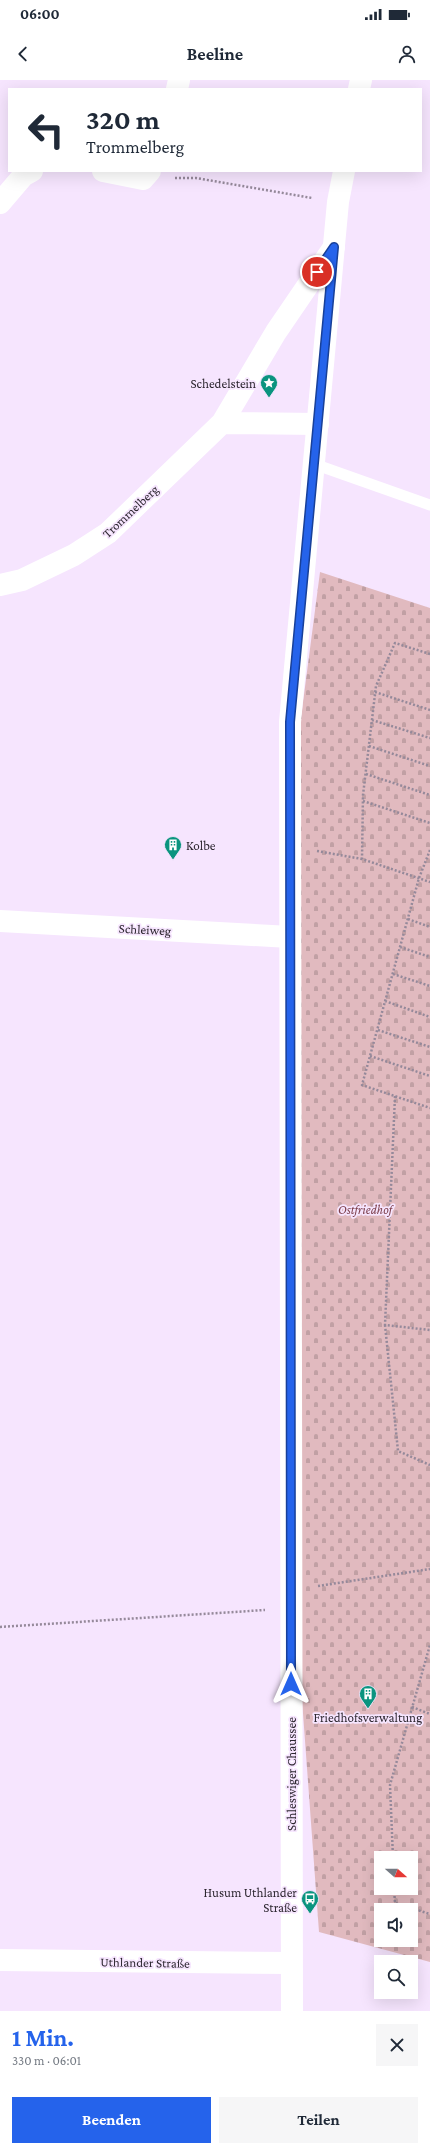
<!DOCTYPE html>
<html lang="de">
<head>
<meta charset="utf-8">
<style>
  :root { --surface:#fff; --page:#f6f6f7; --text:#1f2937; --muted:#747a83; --accent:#2563eb }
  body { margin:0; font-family:"Crimson Pro",serif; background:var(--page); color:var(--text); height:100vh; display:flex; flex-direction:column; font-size:15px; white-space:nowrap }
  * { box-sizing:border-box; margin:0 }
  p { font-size:13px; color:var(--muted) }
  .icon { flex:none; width:22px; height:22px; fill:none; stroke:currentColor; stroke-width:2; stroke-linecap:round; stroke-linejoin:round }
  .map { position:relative; height:1931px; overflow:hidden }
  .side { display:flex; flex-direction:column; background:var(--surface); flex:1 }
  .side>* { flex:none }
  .banner { position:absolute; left:8px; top:8px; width:414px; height:84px; border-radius:0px; box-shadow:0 4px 16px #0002; background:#fff; color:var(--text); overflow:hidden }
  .needle { width:26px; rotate:111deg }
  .buttons { position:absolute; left:374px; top:1771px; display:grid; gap:8px }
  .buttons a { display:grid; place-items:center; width:44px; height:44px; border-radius:0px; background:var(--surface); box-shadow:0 4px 16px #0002; font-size:20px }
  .pin { position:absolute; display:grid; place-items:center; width:34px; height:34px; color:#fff; margin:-17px; border:2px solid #fff; border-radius:50%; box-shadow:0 1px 4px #0007 }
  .me { position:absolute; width:44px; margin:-22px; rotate:0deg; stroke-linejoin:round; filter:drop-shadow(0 0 3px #0008) }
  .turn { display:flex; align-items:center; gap:14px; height:84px; padding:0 12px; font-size:18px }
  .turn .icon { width:52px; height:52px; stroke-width:2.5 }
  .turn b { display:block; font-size:28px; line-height:34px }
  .round { display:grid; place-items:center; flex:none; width:42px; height:42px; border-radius:0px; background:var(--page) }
  .summary { display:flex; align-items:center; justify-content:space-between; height:68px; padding:0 12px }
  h1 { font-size:24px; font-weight:700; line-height:30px; color:var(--accent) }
  .button { display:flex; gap:8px; margin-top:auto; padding:8px 12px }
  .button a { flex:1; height:46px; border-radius:0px; background:var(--accent); color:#fff; font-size:16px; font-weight:700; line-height:46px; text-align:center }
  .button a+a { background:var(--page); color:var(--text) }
  .status { display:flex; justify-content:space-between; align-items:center; height:28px; padding:0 20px; background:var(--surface); direction:ltr }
  .status svg { height:11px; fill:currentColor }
  header { display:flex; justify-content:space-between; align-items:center; height:52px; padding:0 12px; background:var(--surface); font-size:18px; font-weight:700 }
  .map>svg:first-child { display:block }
  .cemetery { fill:url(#cemetery-stones); fill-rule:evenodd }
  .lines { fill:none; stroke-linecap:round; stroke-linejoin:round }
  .path { stroke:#95899a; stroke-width:2.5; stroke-dasharray:2 2; stroke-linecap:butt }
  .lane { stroke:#fff; stroke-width:11 }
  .street { stroke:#fff; stroke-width:22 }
  .secondary { stroke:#fff; stroke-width:22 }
  .route-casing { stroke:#184099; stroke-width:10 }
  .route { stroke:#2563eb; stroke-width:7 }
  .labels { text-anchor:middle; stroke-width:3.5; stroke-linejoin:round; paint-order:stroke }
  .poi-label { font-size:13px; fill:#2d2730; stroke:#f6e5fe; text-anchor:end }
  .street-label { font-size:13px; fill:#2d2730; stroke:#f6e5fe }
  .park-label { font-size:13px; font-style:italic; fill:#7d3f4c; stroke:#f6e5fe }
</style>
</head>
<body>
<div class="status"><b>06:00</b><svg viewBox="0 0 49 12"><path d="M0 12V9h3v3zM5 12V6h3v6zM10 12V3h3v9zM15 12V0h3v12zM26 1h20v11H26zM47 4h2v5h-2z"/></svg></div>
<header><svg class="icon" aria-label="back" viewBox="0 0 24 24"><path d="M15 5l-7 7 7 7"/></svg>Beeline<svg class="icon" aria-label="person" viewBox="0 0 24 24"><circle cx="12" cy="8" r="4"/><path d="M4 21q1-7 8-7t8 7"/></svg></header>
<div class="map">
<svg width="430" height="1931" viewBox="0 0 430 1931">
  <defs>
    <pattern id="cemetery-stones" width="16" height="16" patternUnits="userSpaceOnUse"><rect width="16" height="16" fill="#e1babf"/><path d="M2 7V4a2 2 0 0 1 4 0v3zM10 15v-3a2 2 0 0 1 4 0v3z" fill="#c1a0a4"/></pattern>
  </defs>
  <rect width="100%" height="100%" fill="#f6e5fe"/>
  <path class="cemetery" d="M 320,492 L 430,528 L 430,1882 L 319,1852 L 301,1606 L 299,653 ZM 381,1778 L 411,1778 L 411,1808 L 381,1808 ZM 381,1830 L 411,1830 L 411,1860 L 381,1860 Z"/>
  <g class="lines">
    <path class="path" d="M 175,98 L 196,98 L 312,118
      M 430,574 L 395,563 L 376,606 L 363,715 L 362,779 L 430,802
      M 375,612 L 430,630
      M 372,640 L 430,658
      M 369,666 L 430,686
      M 366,694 L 430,715
      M 363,721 L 430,743
      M 430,770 L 419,798 L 362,1005 L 430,1028
      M 317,771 L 362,779
      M 408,839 L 430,847
      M 400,867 L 430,877
      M 393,894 L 430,906
      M 385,921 L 430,937
      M 378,950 L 430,967
      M 370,976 L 430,996
      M 395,1016 L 385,1245 L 430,1250
      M 385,1245 L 398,1371 L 430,1385
      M 318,1506 L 430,1489
      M 0,1547 L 265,1530
      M 412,1627 L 430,1634
      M 393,1778 L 390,1705 L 430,1565
      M 394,1808 L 395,1823 L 430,1834"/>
    <path class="lane" d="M 314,384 L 430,425"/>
    <path class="street" d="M 177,9 L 179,0
      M 103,91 L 143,99 L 150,91
      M 0,123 L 23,96 L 32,91
      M 222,343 L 276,252 L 334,167
      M 0,505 L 22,500 L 74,475 L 108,453 L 222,343 L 318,344
      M 0,841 L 290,857
      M 0,1880 L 290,1883"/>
    <path class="secondary" d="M 359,9 L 361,0
      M 292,1931 L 290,642 L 338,122 L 344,91"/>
  </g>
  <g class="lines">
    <defs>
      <path id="route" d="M 291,1604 L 290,642 L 334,167 L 317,192"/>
    </defs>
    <use href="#route" class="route-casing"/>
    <use href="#route" class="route"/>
  </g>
  <defs>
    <symbol id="sight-pin" viewBox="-11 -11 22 30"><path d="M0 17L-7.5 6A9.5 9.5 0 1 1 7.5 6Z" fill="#0a947f" stroke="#f6e5fe"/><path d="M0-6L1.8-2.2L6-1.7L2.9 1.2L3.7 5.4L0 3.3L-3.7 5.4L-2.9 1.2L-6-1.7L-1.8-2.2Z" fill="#fff"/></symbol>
    <symbol id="building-pin" viewBox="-11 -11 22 30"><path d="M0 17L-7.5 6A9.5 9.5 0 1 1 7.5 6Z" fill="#0a947f" stroke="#f6e5fe"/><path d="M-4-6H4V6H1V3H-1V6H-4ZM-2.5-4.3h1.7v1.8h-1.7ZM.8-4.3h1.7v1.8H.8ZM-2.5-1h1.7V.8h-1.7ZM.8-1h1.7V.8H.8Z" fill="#fff"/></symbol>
    <symbol id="bus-pin" viewBox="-11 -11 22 30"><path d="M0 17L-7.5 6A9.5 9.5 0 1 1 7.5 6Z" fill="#0a947f" stroke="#f6e5fe"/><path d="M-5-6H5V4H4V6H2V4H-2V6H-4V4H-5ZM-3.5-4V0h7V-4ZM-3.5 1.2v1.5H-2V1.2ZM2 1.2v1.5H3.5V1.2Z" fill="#fff"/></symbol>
  </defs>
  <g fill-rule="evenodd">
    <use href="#sight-pin" x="259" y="293" width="20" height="27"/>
    <use href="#building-pin" x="163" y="755" width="20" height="27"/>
    <use href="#building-pin" x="358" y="1604" width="20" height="27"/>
    <use href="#bus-pin" x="300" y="1809" width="20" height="27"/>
  </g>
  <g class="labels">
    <g class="poi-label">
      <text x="256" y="308">Schedelstein</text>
      <text x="186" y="770" text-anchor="start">Kolbe</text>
      <text x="368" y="1642" text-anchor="middle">Friedhofsverwaltung</text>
      <text x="297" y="1817">Husum Uthlander<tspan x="297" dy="15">Straße</tspan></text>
    </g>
    <g class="street-label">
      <text transform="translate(130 431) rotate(-43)" y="5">Trommelberg</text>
      <text transform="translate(145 849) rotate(3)" y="5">Schleiweg</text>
      <text transform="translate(291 1694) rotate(-90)" y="5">Schleswiger Chaussee</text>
      <text transform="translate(145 1882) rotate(1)" y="5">Uthlander Straße</text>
    </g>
    <g class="park-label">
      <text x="365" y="1134">Ostfriedhof</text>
    </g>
  </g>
</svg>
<div class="buttons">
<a><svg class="needle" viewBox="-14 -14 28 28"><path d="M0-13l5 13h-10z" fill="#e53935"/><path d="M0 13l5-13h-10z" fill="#747a83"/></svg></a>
<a><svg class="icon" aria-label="sound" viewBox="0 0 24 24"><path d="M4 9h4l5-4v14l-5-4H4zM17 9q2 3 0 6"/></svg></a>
<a><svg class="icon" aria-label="search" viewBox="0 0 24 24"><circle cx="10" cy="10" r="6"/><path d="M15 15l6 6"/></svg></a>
</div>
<div class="pin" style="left:317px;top:192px;background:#d93025"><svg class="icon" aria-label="arrive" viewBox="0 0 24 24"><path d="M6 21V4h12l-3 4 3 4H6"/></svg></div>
<svg class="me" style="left:291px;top:1604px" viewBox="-20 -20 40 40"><path d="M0-17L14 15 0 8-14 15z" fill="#2563eb" stroke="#fff" stroke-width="4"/></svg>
<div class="banner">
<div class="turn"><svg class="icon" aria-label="left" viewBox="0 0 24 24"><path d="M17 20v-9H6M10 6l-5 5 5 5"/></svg><div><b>320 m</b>Trommelberg</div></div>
</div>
</div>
<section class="side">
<div class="summary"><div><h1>1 Min.</h1><p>330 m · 06:01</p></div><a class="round"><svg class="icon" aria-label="close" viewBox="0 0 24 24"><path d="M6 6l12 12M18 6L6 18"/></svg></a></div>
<div class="button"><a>Beenden</a><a>Teilen</a></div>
</section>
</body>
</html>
